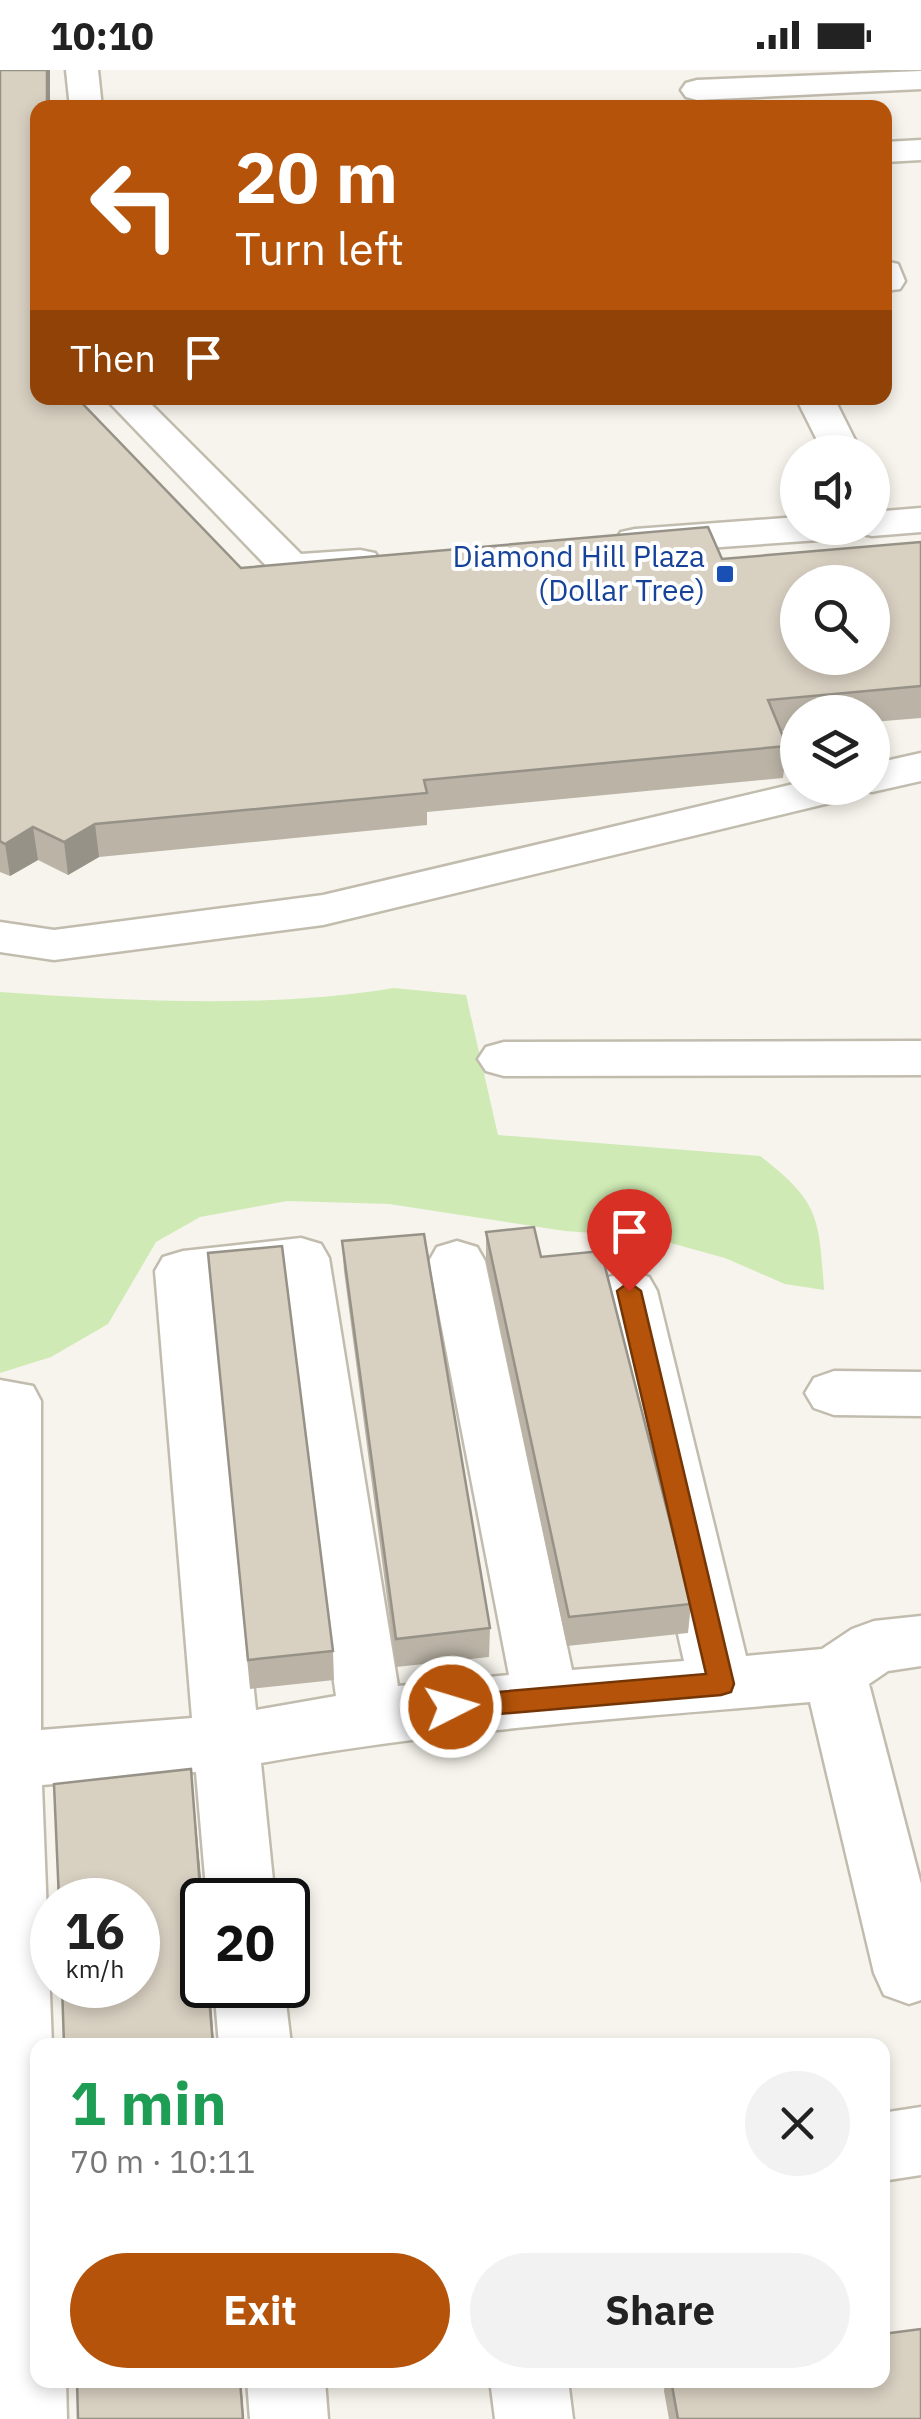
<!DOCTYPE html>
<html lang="en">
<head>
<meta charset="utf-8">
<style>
  :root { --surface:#fff; --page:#f2f2f2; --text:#222; --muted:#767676; --accent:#b45309 }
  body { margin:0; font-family:"IBM Plex Sans",sans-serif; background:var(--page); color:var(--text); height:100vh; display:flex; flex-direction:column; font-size:38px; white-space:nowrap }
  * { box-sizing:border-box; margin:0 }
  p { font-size:32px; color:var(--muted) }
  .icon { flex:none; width:55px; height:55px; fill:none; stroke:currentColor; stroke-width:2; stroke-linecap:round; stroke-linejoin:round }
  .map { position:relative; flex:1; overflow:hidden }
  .details { position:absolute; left:30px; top:1968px; width:860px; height:350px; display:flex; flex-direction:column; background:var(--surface); border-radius:20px; box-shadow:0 5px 15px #0003 }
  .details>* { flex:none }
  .hud { position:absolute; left:30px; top:30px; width:862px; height:305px; border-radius:20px; box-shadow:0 5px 15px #0003; background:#b45309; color:#fff; overflow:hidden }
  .fabs { position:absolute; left:780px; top:365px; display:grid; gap:20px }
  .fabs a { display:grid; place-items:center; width:110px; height:110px; border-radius:50%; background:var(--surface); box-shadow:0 5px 15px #0003; font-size:50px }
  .speed { position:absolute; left:30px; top:1808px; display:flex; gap:20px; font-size:50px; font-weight:700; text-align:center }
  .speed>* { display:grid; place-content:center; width:130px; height:130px; border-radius:50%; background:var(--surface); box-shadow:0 5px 15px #0003; line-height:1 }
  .speed small { font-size:25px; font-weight:400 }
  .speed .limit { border:5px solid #111; border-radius:15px; background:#fff; color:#111 }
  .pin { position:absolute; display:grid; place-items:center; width:85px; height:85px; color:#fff; margin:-102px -42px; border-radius:50% 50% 50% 0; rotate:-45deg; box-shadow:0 0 10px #0007 }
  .pin .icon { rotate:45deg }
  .me { position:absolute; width:110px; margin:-55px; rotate:85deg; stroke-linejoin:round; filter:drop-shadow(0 0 8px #0008) }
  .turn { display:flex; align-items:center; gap:35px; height:210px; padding:0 40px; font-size:45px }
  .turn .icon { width:130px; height:130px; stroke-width:2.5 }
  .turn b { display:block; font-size:70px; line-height:85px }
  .then { display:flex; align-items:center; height:95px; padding:0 40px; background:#0003; gap:20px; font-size:38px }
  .round { display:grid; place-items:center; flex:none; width:105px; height:105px; border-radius:52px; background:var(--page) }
  .headline { display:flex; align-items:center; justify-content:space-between; height:170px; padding:0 40px }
  h1 { font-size:60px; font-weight:800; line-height:75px; color:#1e9e55 }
  .cta { display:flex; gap:20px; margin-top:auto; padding:20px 40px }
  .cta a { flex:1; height:115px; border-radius:60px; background:var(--accent); color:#fff; font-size:40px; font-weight:800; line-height:115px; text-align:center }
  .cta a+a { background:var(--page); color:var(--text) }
  .status { display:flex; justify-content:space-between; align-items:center; height:70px; padding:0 50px; background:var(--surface); direction:ltr }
  .status svg { height:28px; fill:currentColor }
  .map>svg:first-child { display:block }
  .green { fill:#cfeab5 }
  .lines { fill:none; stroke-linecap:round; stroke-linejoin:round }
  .minor-casing { stroke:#c2bcae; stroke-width:5 }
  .minor { fill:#fff; fill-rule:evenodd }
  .wall { fill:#bab3a6 }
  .shaded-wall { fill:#979287 }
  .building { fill:#d8d0c1; stroke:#979287; stroke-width:2.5; fill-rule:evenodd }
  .route { fill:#b45309; stroke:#753606; stroke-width:2.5 }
  .transit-dot { fill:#1a4fb4; stroke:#fff; stroke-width:4 }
  .labels { text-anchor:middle; stroke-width:8; stroke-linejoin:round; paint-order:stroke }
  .far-transit-label { font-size:30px; fill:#164399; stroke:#fff; text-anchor:end }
</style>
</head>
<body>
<div class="status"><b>10:10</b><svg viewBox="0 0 49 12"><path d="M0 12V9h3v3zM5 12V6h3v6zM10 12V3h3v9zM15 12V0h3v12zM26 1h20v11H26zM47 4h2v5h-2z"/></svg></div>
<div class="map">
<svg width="921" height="2349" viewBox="0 0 921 2349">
  <rect width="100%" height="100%" fill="#f6f4ec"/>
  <path class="green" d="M 394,918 L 466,925 L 498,1065 L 760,1086 C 820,1132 819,1148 824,1220 L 785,1214 L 725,1188 L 649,1167 L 565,1161 L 389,1134 L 287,1131 L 200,1147 L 156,1172 L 108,1254 L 51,1287 L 0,1303 L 0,922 C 130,931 265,939 394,918 Z"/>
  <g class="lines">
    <defs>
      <path id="minor" d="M 66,0 L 98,0 L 102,38 L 70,38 Z
        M 921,1 L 921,19 L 697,30 L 686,27 L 681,20 L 686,13 L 697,10 Z
        M 921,70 L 921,90 L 885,92 L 885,72 Z
        M 885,191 L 898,194 L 905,211 L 900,219 L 885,221 Z
        M 105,328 L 145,328 L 301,484 L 360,480 L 375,483 L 381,492 L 375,501 C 345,508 306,513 276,506 Z
        M 796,328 L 834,328 L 861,382 L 823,382 Z
        M 921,438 L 921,462 L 872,466 L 858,463 L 854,458 L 872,458 L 872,442 Z
        M 798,447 L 798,458 L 839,458 L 833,467 L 819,470 L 635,483 L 621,480 L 615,471 L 621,462 L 635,459 Z
        M 921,683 L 921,711 L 872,722 L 857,718 L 850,728 L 323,855 L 54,890 L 0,882 L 0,852 L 54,860 L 323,825 L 798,713 L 798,718 L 872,718 L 872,694 Z
        M 921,971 L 921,1005 L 504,1006 L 486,1001 L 478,989 L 486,977 L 504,972 Z
        M 301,1168 L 321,1174 L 329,1188 L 398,1616 L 509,1605 L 429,1191 L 437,1177 L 457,1171 L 477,1177 L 485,1191 L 572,1600 L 684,1591 L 601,1221 L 609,1207 L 629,1201 L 649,1207 L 657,1221 L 746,1586 L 822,1579 L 852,1559 L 874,1551 L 921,1546 L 921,1596 L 888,1601 L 869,1614 L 921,1814 L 921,1930 L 909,1934 L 884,1925 L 874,1903 L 810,1632 C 626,1648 443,1660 261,1693 L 275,1830 L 207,1830 L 196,1702 L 42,1715 L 52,1975 L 38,1975 L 38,2310 L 66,2310 L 67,2349 L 0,2349 L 0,1310 L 33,1316 L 41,1331 L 41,1660 L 192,1648 L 155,1201 L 163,1187 L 183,1181 ZM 277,1210 L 336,1626 L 256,1640 L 212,1218 Z
        M 834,1301 L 921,1302 L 921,1346 L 834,1345 L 814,1338 L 805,1323 L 814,1308 Z
        M 214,1915 L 284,1915 L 291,1975 L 219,1975 Z
        M 921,2037 L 921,2105 L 882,2111 L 882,2043 Z
        M 247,2310 L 325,2310 L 328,2349 L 250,2349 Z
        M 490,2310 L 568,2310 L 573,2349 L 495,2349 Z"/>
    </defs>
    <use href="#minor" class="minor-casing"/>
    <use href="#minor" class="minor"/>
  </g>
  <path class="wall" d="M 0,0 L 50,0 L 50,38 L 38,38 L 38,328 L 241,498 L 722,489 L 921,472 L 921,648 L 872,652 L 872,642 L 798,642 L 798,660 L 781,661 L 787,676 L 783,708 L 427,742 L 427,755 L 99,787 L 68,805 L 38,790 L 10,806 L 0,802 Z
    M 486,1162 L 541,1187 L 691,1534 L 688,1563 L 567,1576 L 486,1191 Z
    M 342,1171 L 490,1558 L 489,1587 L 396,1597 L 344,1201 Z
    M 208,1183 L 333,1581 L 334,1610 L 250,1619 Z
    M 665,2310 L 882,2310 L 921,2349 L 669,2349 L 664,2321 Z"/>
  <path class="shaded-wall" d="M 47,0 L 50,0 L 50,38 L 47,38 Z
    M 95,754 L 99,787 L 68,805 L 64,772 Z
    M 33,757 L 38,790 L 10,806 L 5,774 Z
    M 191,1699 L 203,1830 L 202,1844 Z
    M 208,1915 L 210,1915 L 214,1975 L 213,1975 Z
    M 240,2310 L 241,2310 L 244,2349 L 243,2349 Z"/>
  <path class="building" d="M 0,0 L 47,0 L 47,38 L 38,38 L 38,328 L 77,328 L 241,498 L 708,457 L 722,489 L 921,472 L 921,616 L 768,630 L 787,676 L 424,710 L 427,723 L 95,754 L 64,772 L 33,757 L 5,774 L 0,771 ZM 798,512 L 872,512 L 872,588 L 798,588 Z
    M 534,1157 L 541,1187 L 601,1181 L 691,1534 L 569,1547 L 486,1162 Z
    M 424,1164 L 490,1558 L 396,1569 L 342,1171 Z
    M 282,1176 L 333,1581 L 248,1590 L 208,1183 Z
    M 191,1699 L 202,1844 L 202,1915 L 208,1915 L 213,1975 L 64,1975 L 62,1915 L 138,1915 L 138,1830 L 59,1830 L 54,1714 Z
    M 921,2259 L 921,2349 L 678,2349 L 671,2310 L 882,2310 L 882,2264 Z
    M 77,2310 L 240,2310 L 243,2349 L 78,2349 Z"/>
  <path class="route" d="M 629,1212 L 641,1221 L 734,1614 L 731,1622 L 721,1625 L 451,1648 L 442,1645 L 438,1637 L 442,1629 L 451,1626 L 706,1604 L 617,1221 Z"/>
  <rect class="transit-dot" x="715" y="494" width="20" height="20" rx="5"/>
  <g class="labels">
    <g class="far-transit-label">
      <text x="705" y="497">Diamond Hill Plaza<tspan x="705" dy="34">(Dollar Tree)</tspan></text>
    </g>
  </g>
</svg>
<div class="fabs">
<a><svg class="icon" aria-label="sound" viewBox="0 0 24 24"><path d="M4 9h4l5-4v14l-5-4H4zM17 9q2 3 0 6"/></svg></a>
<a><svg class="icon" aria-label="search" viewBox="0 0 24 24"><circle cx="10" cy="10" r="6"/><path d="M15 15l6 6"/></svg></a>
<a><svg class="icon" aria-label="layers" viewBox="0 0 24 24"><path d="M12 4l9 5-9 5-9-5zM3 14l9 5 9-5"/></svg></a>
</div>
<div class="speed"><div>16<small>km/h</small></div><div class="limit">20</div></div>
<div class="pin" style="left:629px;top:1221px;background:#d93025"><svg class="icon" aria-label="arrive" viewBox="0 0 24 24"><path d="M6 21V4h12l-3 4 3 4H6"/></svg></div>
<svg class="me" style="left:451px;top:1637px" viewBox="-20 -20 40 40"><circle r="17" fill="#b45309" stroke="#fff" stroke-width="3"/><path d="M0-11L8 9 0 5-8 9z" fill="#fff"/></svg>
<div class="hud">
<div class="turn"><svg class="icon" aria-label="left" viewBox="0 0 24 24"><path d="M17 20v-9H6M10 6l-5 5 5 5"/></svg><div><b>20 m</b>Turn left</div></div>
<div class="then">Then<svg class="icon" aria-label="arrive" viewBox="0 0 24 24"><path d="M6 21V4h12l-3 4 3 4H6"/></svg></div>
</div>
<section class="details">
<div class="headline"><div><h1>1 min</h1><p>70 m · 10:11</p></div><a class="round"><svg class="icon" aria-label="close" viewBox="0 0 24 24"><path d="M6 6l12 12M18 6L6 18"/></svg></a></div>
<div class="cta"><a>Exit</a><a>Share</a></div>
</section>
</div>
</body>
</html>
